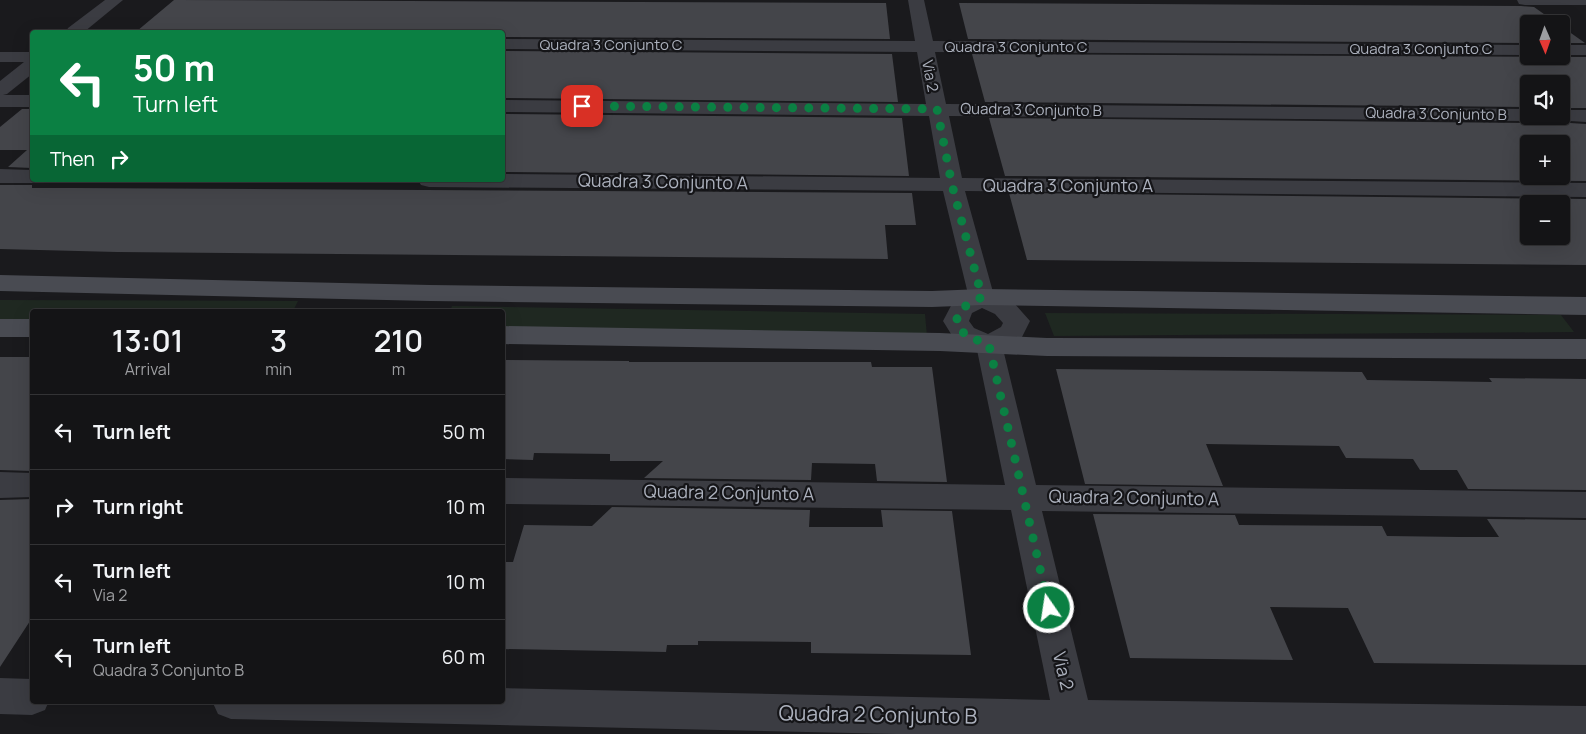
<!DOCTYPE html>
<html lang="en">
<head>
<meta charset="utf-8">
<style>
  :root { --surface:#141416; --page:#1d1d1f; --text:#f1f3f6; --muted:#9d9ea1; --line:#333335 }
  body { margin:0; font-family:Manrope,sans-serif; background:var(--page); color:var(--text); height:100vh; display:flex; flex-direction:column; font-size:19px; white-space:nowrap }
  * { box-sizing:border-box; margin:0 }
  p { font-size:16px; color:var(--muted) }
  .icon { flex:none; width:28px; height:28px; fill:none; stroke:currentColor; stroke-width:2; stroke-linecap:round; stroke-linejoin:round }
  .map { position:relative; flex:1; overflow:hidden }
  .panel { position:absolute; left:30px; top:309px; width:475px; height:395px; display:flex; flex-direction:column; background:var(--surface); border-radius:5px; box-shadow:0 5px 20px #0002,0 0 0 1px var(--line) }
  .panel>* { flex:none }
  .hud { position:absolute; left:30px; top:30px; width:475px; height:152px; border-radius:5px; box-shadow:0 5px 20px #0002,0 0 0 1px var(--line); background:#0b8043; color:#fff; overflow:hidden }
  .needle { width:32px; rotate:178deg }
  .controls { position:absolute; left:1520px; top:15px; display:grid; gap:10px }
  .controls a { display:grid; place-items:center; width:50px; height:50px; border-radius:5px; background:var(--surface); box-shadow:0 5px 20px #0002,0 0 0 1px var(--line); font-size:25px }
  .pin { position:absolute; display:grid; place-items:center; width:42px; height:42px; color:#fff; margin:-21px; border-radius:10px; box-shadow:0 2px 8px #0006 }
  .me { position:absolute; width:55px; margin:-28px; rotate:347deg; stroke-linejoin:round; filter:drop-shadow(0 0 4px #0008) }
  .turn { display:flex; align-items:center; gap:18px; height:105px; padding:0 20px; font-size:22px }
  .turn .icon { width:65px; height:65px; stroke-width:2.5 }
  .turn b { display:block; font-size:35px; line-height:42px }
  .then { display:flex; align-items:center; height:48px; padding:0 20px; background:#0003; gap:10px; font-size:19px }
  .eta { display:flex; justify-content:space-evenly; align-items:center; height:85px; text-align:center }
  .eta b { font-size:30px; font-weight:600; line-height:35px }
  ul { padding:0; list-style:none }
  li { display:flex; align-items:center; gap:15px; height:75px; padding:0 20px; border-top:1px solid var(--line) }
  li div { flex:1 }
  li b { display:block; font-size:19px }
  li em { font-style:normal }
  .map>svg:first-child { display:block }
  .green { fill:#1f2821 }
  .building { fill:#44454a; fill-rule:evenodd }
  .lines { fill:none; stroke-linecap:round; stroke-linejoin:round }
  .street { fill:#3b3c42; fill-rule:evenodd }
  .secondary { fill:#494b52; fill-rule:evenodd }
  .route { stroke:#0b8043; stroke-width:9; stroke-dasharray:0 16.2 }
  .labels { text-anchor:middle; stroke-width:4.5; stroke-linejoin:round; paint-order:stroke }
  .far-street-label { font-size:15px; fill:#acb1bd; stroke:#151518 }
  .street-label { font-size:18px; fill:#acb1bd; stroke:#151518 }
  .near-street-label { font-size:21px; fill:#acb1bd; stroke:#151518 }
</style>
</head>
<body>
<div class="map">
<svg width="1586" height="734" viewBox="0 0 1586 734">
  <rect width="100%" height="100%" fill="#1a1a1d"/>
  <path class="green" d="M 0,300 L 298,301 L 293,311 L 32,311 L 32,319 L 0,319 Z
    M 452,306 L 925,314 L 927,336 L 503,327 L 502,311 L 450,311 Z
    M 1045,313 L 1561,315 L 1574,332 L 1054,336 Z"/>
  <path class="building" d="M 174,0 L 886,3 L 890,39 L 502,37 L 502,32 L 137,31 Z
    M 959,3 L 1521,6 L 1534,7 L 1558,24 L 1529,24 L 1529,43 L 968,39 Z
    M 1561,26 L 1585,43 L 1561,43 Z
    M 502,51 L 892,54 L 898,102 L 502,98 Z
    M 972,54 L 1586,57 L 1586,108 L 1561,108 L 1561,84 L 1529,84 L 1529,107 L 985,102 Z
    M 22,109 L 32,109 L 32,168 L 8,167 L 27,150 L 0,150 L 0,127 Z
    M 502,114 L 902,118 L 909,176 L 502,172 Z
    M 1540,116 L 1549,116 L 1554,122 L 1586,124 L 1586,181 L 1005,176 L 989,118 L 1529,123 L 1537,121 ZM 1529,144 L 1561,144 L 1561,176 L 1529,176 Z
    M 0,185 L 32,185 L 32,188 L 74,188 L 912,193 L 916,225 L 885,225 L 888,259 L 117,252 L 0,249 Z
    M 1009,193 L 1586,199 L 1586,265 L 1027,260 ZM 1529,204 L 1561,204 L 1561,236 L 1529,236 Z
    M 0,357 L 32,357 L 32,471 L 0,470 Z
    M 502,360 L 629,361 L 629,362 L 871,362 L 872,367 L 932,367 L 947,482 L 877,481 L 875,464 L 812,463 L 811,480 L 644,478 L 663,461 L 610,461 L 610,454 L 534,453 L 533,460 L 502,459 Z
    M 1056,369 L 1362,372 L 1367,380 L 1492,382 L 1489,378 L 1586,379 L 1586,490 L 1468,489 L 1457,470 L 1420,470 L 1413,459 L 1346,458 L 1339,446 L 1206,444 L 1223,486 L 1085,484 Z
    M 32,499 L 32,618 L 0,667 L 0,500 Z
    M 612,507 L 810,510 L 809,527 L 883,527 L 881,510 L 952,511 L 971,655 L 811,653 L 811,642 L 698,641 L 698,645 L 667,645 L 666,652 L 502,649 L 502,562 L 513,562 L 524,525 L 592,526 Z
    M 1093,514 L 1235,515 L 1239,525 L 1382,526 L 1387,536 L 1460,537 L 1499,537 L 1487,519 L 1586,520 L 1586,665 L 1374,663 L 1348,608 L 1270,607 L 1293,660 L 1130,658 Z"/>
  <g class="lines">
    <path class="street" d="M 105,0 L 123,0 L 84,32 L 66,32 L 68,28 Z
      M 908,0 L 924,0 L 933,41 L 1529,45 L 1529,55 L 935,52 L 946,104 L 1529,109 L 1529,116 L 1538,116 L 1536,119 L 1529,121 L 949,116 L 962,178 L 1586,183 L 1586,197 L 965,191 L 993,292 L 1013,302 L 1030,321 L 1021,339 L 1003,349 L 1036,485 L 1586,492 L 1586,518 L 1042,511 L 1088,700 L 1586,706 L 1586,734 L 896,734 L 231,719 L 218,714 L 212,701 L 502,701 L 502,688 L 1050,700 L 1011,510 L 502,504 L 502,478 L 1005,485 L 977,350 L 956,342 L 943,321 L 953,302 L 968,294 L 943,191 L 429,187 L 421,185 L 418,180 L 502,180 L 502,174 L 940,178 L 929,116 L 502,112 L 502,100 L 926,104 L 917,52 L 502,49 L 502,39 L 915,41 ZM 982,308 L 995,314 L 1003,323 L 1001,327 L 988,334 L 974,328 L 969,321 L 972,313 Z
      M 1517,0 L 1586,0 L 1586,5 L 1525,5 L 1519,4 Z
      M 1561,45 L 1586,45 L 1586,55 L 1561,55 Z
      M 0,52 L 32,52 L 32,74 L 7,94 L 3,95 L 32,95 L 32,107 L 0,107 L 0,81 L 24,62 L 0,62 Z
      M 1561,110 L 1586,110 L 1586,122 L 1554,120 L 1551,116 L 1561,116 Z
      M 0,169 L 32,170 L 32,180 L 40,180 L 32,183 L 0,183 Z
      M 0,472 L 32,473 L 32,497 L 0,498 Z
      M 0,678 L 32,679 L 32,701 L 49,701 L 45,710 L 32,715 L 0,714 Z"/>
    <path class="secondary" d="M 0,275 L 430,285 L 932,291 L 982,289 L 1586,297 L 1586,315 L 982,305 L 932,307 L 430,301 L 0,291 Z
      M 0,319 L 32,319 L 32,337 L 0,337 Z
      M 502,326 L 940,333 L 1047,338 L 1586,339 L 1586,359 L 1047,356 L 940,351 L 502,344 Z"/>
  </g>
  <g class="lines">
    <path class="route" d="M 582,106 L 937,109 L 952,185 L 982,297 L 962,308 L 956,321 L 965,335 L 989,345 L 1049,608"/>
  </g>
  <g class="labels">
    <g class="far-street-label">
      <text x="611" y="50">Quadra 3 Conjunto C</text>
      <text x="1016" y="52">Quadra 3 Conjunto C</text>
      <text x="1421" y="54">Quadra 3 Conjunto C</text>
      <text transform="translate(930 76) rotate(79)" y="5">Via 2</text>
      <text transform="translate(1031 110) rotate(1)" y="5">Quadra 3 Conjunto B</text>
      <text transform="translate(1436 114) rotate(1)" y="5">Quadra 3 Conjunto B</text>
    </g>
    <g class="street-label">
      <text transform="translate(663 182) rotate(1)" y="6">Quadra 3 Conjunto A</text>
      <text x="1068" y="192">Quadra 3 Conjunto A</text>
      <text transform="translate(729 493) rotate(1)" y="6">Quadra 2 Conjunto A</text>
      <text transform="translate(1134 498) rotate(1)" y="6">Quadra 2 Conjunto A</text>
      <text transform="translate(1063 671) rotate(77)" y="6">Via 2</text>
    </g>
    <g class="near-street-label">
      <text transform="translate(878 715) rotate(1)" y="7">Quadra 2 Conjunto B</text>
    </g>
  </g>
</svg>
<div class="controls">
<a><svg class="needle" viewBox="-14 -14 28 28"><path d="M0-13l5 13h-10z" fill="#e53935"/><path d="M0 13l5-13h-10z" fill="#9d9ea1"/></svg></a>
<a><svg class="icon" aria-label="sound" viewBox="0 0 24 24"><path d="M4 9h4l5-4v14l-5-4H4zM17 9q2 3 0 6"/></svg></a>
<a>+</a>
<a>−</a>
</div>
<div class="pin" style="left:582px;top:106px;background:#d93025"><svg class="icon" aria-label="arrive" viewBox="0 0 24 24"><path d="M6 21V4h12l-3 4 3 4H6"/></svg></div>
<svg class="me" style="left:1049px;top:608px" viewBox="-20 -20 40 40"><circle r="17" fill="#0b8043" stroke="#fff" stroke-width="3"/><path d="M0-11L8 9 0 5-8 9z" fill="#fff"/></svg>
<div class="hud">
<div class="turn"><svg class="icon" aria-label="left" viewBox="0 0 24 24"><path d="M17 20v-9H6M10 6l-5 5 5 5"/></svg><div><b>50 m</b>Turn left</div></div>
<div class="then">Then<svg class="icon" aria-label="right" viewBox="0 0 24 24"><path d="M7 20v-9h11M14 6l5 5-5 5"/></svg></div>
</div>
<section class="panel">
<div class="eta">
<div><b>13:01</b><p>Arrival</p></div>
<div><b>3</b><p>min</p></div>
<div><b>210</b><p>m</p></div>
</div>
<ul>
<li><svg class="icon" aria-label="left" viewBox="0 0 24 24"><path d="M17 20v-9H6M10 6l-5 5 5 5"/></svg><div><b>Turn left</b></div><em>50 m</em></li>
<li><svg class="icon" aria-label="right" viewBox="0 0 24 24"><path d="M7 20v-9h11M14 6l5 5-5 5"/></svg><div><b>Turn right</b></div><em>10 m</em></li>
<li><svg class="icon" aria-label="left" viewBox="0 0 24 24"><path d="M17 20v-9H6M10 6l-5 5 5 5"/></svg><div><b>Turn left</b><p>Via 2</p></div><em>10 m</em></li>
<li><svg class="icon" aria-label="left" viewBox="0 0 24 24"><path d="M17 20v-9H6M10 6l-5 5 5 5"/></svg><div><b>Turn left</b><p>Quadra 3 Conjunto B</p></div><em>60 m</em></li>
</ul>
</section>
</div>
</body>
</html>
